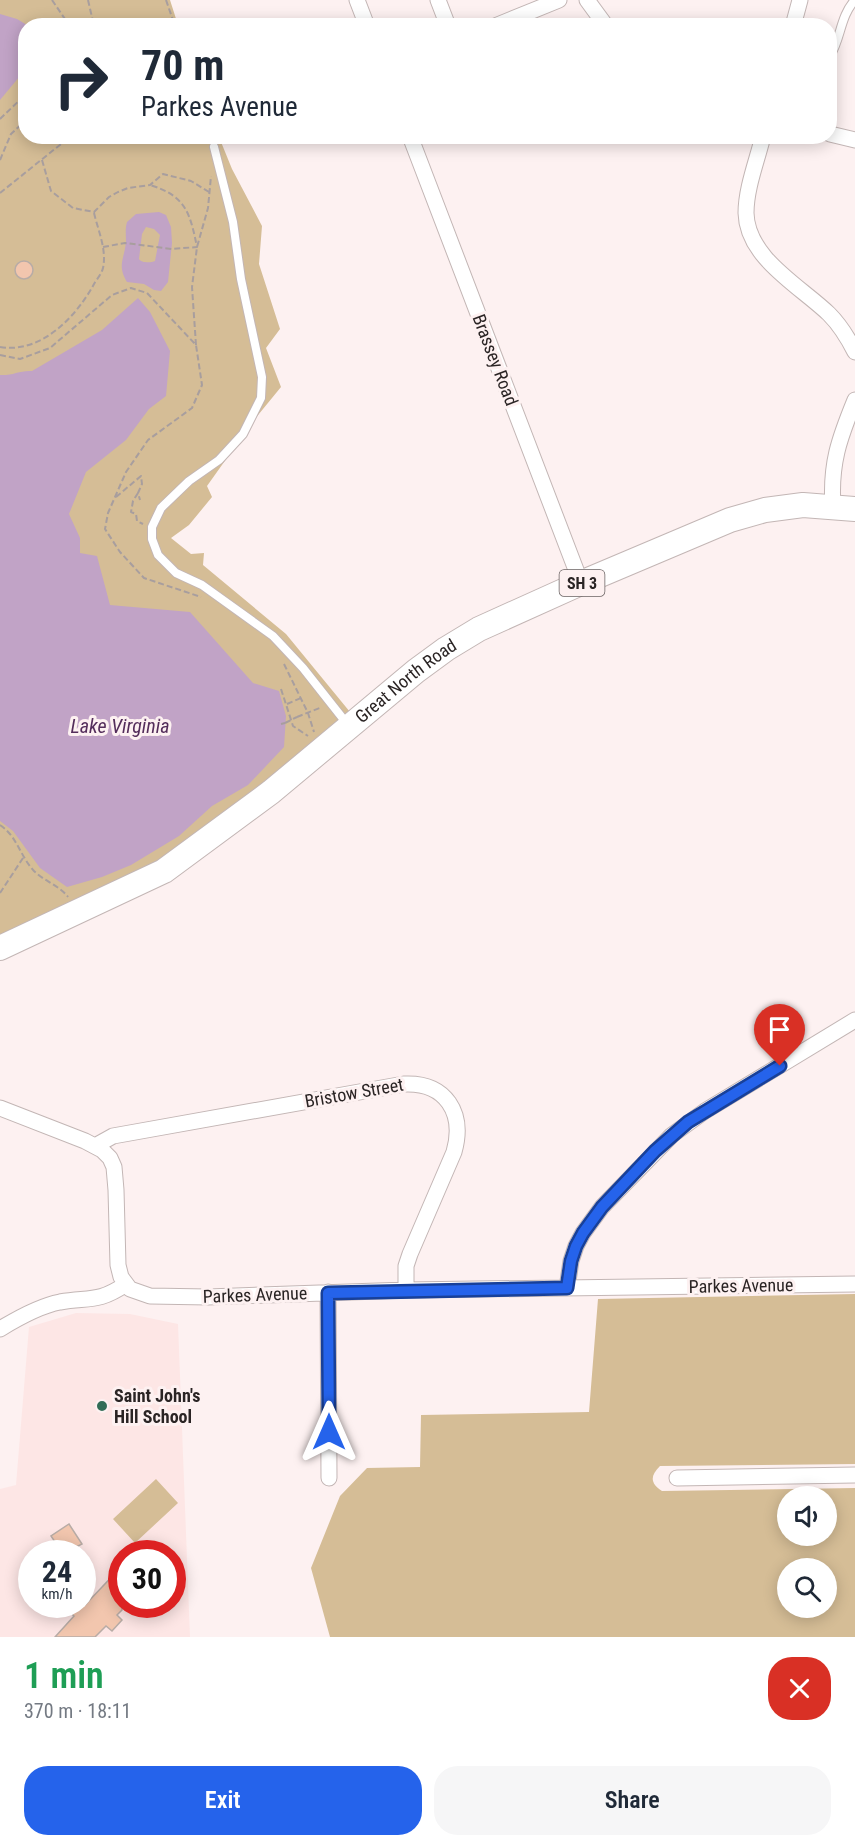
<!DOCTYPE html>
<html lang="en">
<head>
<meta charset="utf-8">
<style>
  :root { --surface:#fff; --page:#f6f6f7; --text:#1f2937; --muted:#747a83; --accent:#2563eb }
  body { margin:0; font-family:"Roboto Condensed",sans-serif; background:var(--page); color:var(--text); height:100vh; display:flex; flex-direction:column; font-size:22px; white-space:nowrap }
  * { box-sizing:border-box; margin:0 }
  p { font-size:20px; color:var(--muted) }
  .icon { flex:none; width:33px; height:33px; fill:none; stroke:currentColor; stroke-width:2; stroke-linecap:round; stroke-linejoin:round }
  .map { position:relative; height:1637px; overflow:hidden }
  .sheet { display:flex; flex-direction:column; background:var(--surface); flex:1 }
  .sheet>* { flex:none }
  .guide { position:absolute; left:18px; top:18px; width:819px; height:126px; border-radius:24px; box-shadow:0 3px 15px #0003; background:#fff; color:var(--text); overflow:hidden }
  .buttons { position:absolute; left:777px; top:1486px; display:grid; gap:12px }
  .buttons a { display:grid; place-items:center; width:60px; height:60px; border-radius:50%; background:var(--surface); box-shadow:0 3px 15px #0003; font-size:30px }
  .speed { position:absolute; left:18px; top:1540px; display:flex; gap:12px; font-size:30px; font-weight:700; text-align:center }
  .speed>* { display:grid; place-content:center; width:78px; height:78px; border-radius:50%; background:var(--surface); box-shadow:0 3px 15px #0003; line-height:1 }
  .speed small { font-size:15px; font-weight:400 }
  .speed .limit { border:9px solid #d22; background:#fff; color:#111 }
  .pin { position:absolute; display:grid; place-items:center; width:51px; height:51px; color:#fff; margin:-62px -26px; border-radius:50% 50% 50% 0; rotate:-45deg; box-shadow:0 0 6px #0007 }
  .pin .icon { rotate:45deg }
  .me { position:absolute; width:66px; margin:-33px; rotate:0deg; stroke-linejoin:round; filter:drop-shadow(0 0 4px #0008) }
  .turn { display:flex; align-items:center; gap:21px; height:126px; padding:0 24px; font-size:27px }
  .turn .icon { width:78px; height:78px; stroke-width:2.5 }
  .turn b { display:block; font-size:42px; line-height:51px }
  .round { display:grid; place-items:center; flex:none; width:63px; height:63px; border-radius:24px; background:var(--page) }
  .head { display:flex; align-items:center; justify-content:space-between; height:102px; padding:0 24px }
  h1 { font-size:36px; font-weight:600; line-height:45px; color:#1e9e55 }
  .action { display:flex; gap:12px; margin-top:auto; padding:12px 24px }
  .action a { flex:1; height:69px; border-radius:24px; background:var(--accent); color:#fff; font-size:24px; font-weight:600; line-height:69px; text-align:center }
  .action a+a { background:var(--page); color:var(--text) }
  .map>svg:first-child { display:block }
  .built { fill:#fde6e5; fill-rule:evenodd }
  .green { fill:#d5bd96; fill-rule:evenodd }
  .water { fill:#c1a3c6; fill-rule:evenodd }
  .building { fill:#f2c6ae; stroke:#b8aca6; stroke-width:1.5 }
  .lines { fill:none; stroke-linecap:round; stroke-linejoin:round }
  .service-casing { stroke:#c3b6b5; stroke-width:10 }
  .minor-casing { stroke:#c3b6b5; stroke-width:17 }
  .trunk-casing { stroke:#c3b6b5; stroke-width:26 }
  .path { stroke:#a89e9e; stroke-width:2; stroke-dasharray:6 3; stroke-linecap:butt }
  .service { stroke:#fff; stroke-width:8 }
  .minor { stroke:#fff; stroke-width:15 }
  .trunk { stroke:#fff; stroke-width:24 }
  .path-bridge { stroke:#a89e9e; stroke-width:2; stroke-dasharray:6 3; stroke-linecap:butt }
  .route-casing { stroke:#184099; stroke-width:15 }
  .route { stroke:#2563eb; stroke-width:10 }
  .poi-dot { fill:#326c56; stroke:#fdf1f1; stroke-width:2 }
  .labels { text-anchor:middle; stroke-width:6; stroke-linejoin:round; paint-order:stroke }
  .shield { fill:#fdf1f1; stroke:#696262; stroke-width:1.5 }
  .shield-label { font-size:16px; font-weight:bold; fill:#2a2424 }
  .street-label { font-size:18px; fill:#2a2424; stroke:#fdf1f1 }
  .poi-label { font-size:18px; font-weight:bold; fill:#2a2424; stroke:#fdf1f1; text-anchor:start }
  .water-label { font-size:20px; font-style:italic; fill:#542d5b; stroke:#fdf1f1 }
</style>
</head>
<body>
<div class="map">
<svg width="855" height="1637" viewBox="0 0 855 1637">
  <rect width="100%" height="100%" fill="#fdf1f1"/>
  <path class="built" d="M 76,1313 L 130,1314 L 178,1324 L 190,1637 L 0,1637 L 0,1489 L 16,1485 L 29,1327 ZM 32,1554 L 82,1554 L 82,1605 L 32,1605 ZM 122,1554 L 172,1554 L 172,1605 L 122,1605 Z"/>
  <path class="green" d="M 0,0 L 170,0 L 178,25 L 26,26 L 26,136 L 219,137 L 232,169 L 262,226 L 259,264 L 280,329 L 266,348 L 281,387 L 254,420 L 207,486 L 212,497 L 189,525 L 171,538 L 191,554 L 204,553 L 203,565 L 286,634 L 350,712 L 186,848 L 0,939 Z
    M 855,1294 L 855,1464 L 660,1466 C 650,1476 650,1483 662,1491 L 855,1488 L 855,1637 L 330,1637 L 311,1568 L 340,1496 L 367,1468 L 420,1467 L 421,1415 L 589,1412 L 598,1299 ZM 788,1497 L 826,1497 L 826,1536 L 788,1536 ZM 788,1569 L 826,1569 L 826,1608 L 788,1608 Z
    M 156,1479 L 178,1503 L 135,1543 L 113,1519 Z"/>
  <path class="water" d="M 0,14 L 17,19 L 27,25 L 25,70 L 0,100 Z
    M 159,212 L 166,215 L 171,227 L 172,243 L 168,282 L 161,291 L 154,290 L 144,284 L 127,282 C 117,265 124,260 126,242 C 126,235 125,229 127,222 L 136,214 ZM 146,227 L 154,229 L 160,235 L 155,261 C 151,263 141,263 139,259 L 142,234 Z
    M 138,298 L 150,312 L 170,351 L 166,396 L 149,409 L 126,440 L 86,472 L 69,514 L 80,538 L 80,553 L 97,556 L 110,605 L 190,612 L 253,683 L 279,691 L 286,716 L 284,747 L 248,785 L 212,806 L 179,836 L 131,865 L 102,877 L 67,887 L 40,868 L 13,831 L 0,821 L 0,375 C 12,376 20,370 32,371 L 102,330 Z"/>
  <path class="building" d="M15 270a9 9 0 1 1 18 0a9 9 0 1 1-18 0Z
    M 69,1524 L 82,1544 L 63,1554 L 51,1536 Z
    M 122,1566 L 122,1610 L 117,1615 L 122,1620 L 112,1631 L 106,1626 L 95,1637 L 55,1637 L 74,1616 L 61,1605 L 85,1605 Z"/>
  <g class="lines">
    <defs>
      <path id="service" d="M 830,56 C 841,39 840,16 855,0
        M 214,147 L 233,222 L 241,279 L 262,377 L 261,398 L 243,434 L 219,460 L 189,481 L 161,508 L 152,527 L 152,539 L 158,555 L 176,573 L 202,585 L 273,636 L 303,668 L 348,725"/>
      <path id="minor" d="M 357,0 L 367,26
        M 438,0 L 448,26
        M 587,0 L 606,26
        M 495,26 L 559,0
        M 793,26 L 800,0
        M 830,134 L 855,140
        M 410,136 L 581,583
        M 763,136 C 757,161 746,188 746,213 C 747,258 800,286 829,314 C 840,325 848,338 855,352
        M 833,507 C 830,464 839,439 855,400
        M 0,1108 L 85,1141 L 102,1150 L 110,1158 L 114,1167 L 116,1190 L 118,1265 L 121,1277 L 130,1289 L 150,1296 L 208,1297 L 406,1290 L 855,1284
        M 95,1146 L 113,1136 L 404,1084 C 446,1082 465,1113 454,1152 L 410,1254 L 406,1266 L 406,1290
        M 567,1288 L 571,1261 L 576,1246 L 583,1233 L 602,1207 L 672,1135 L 705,1111 L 855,1020
        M 328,1292 L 329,1478
        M 0,1329 C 18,1318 39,1306 60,1302 C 90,1297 98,1303 126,1284
        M 677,1478 L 855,1475"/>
      <g id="trunk">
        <path id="s1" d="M 0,948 L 164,871 L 271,792 L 416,671 L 446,649 L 479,629 L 581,583 L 730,520 L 765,510 L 803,505 L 855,509"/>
      </g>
    </defs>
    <use href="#service" class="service-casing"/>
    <use href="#minor" class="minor-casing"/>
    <use href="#trunk" class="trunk-casing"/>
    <path class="path" d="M 52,0 L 67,22 L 67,26
      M 88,0 L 94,26
      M 166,0 L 175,26
      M 0,119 L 26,94
      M 223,143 L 240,136
      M 0,160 L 11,134 L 26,120
      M 42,160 L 51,191 L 73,208 L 94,212 L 109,197 L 118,192 L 128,188 L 150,185 L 163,174 L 191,181 L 209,192
      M 0,193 L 71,136
      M 103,247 L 125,243 L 172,249 L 197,247 C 190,213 186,196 150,185
      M 196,345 L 192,287 L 197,247 L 208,208 L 211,176
      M 0,347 C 41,354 76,317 94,284 C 97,279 102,273 103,268 C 107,250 98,230 94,213
      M 0,355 L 20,359 L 50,348 L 112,295 L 131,288 L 147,293 L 196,345 L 202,385 L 192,408 L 148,440 L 126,472 L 108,513 L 105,529 L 120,552 L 144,578 L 201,597
      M 138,493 L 133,501 L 131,512 L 136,514 L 137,521 L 143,524
      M 116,497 L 141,476 L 142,484 L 138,493 L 140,500
      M 284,664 L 308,713 L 314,732
      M 281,689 L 293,726 L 308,736
      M 287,704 L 301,698
      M 297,717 L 322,707
      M 281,724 L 285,723
      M 0,825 C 17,836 20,856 34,871 C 44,881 60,886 68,897
      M 0,893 L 23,858"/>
    <use href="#service" class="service"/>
    <use href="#minor" class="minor"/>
    <use href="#trunk" class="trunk"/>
    <path class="path-bridge" d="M 285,723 L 297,717"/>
  </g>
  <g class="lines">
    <defs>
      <path id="route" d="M 329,1432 L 328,1293 L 567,1288 L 571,1261 L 576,1246 L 583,1233 L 602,1207 L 655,1151 L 688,1122 L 780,1066"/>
    </defs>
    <use href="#route" class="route-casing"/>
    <use href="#route" class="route"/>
  </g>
  <circle class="poi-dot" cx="102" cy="1406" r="6"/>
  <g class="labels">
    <rect class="shield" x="559.5" y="570" width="45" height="26" rx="4.5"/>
    <g class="shield-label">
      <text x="582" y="589">SH 3</text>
    </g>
    <g class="street-label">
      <text transform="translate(495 360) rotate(69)" y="6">Brassey Road</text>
      <text dy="6" stroke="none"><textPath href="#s1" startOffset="489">Great North Road</textPath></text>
      <text transform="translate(354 1093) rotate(-10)" y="6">Bristow Street</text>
      <text transform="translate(741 1286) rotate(-1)" y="6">Parkes Avenue</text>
      <text transform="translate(255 1295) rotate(-2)" y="6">Parkes Avenue</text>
    </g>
    <g class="poi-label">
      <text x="114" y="1402">Saint John's<tspan x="114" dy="21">Hill School</tspan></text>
    </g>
    <g class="water-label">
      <text x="120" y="733">Lake Virginia</text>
    </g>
  </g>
</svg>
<div class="buttons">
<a><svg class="icon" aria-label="sound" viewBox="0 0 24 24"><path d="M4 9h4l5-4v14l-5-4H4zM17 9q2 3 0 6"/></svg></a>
<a><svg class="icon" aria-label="search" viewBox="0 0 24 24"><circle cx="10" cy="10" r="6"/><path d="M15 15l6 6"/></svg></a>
</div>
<div class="speed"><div>24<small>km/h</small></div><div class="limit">30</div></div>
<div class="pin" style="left:780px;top:1066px;background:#d93025"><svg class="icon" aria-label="arrive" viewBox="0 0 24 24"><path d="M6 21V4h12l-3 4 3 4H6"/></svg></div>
<svg class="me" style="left:329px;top:1432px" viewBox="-20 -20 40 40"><path d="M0-17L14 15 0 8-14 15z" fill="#2563eb" stroke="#fff" stroke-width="4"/></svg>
<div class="guide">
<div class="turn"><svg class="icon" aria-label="right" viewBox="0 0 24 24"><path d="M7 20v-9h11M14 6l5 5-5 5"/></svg><div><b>70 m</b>Parkes Avenue</div></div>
</div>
</div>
<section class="sheet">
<div class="head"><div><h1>1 min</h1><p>370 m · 18:11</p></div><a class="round" style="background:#d93025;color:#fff"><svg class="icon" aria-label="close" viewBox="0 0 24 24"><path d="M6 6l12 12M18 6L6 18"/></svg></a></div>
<div class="action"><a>Exit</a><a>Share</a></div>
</section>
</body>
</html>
